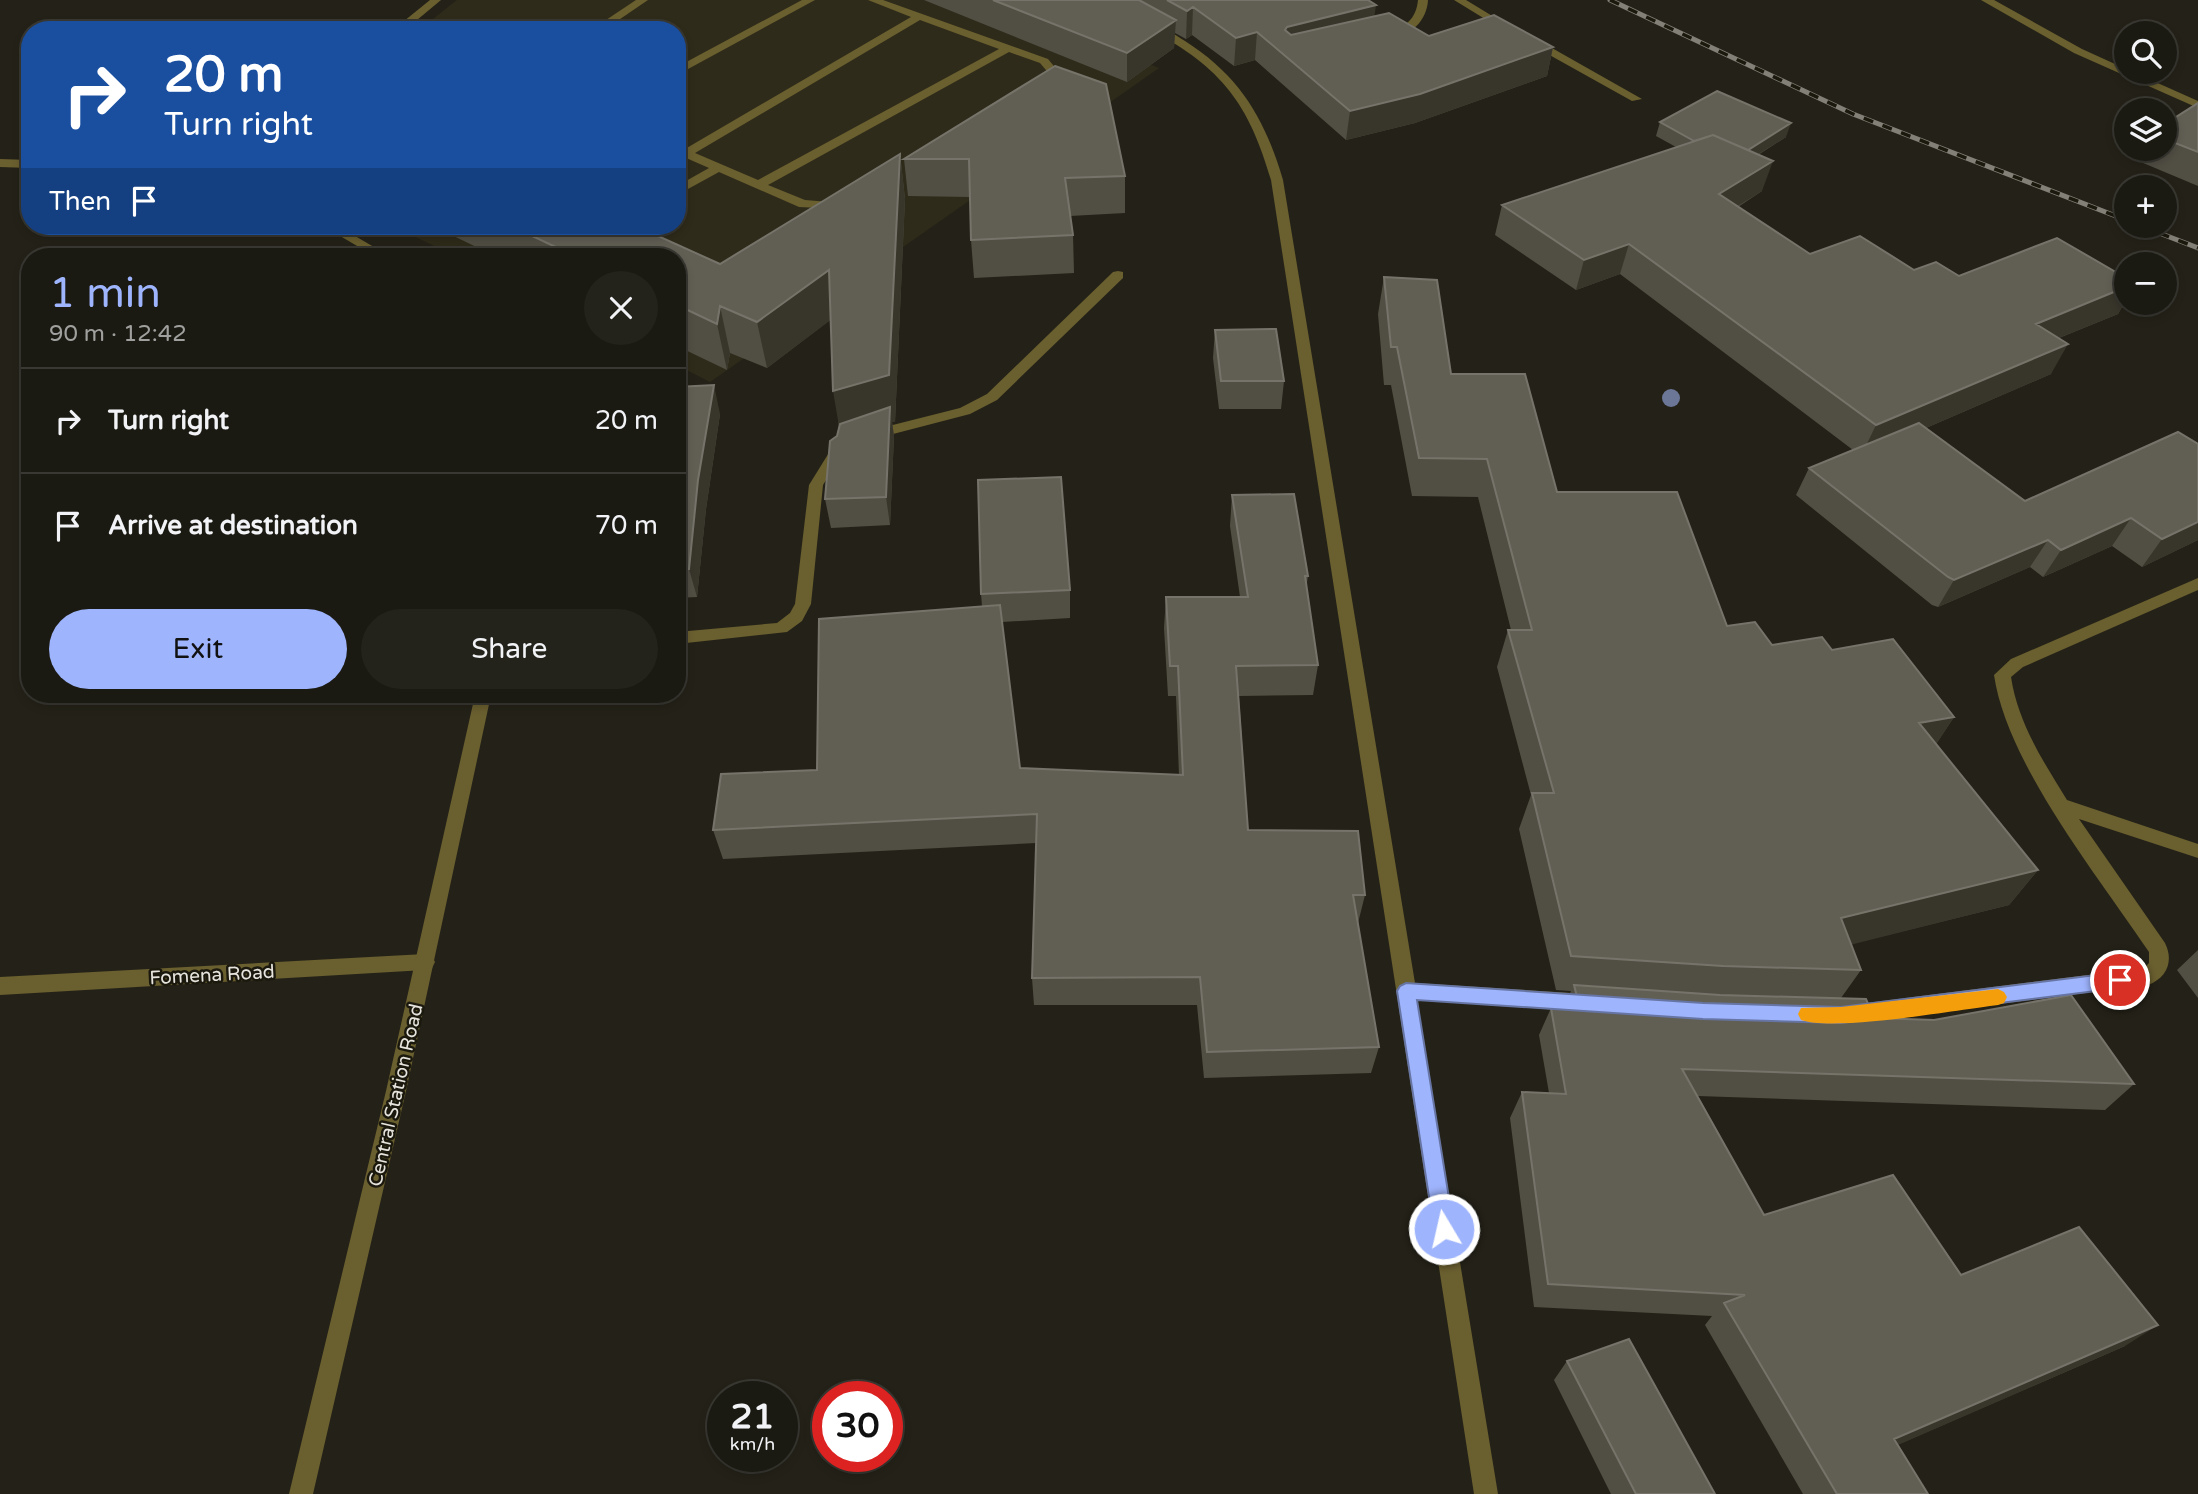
<!DOCTYPE html>
<html lang="en">
<head>
<meta charset="utf-8">
<style>
  :root { --surface:#1b1a12; --page:#24231b; --text:#f1f3f6; --muted:#a0a19f; --line:#393832; --accent:#9eb4fd }
  body { margin:0; font-family:"Varela Round",sans-serif; background:var(--page); color:var(--text); height:100vh; display:flex; flex-direction:column; font-size:26px; white-space:nowrap }
  * { box-sizing:border-box; margin:0 }
  p { font-size:23px; color:var(--muted) }
  .icon { flex:none; width:38px; height:38px; fill:none; stroke:currentColor; stroke-width:2; stroke-linecap:round; stroke-linejoin:round }
  .map { position:relative; flex:1; overflow:hidden }
  .details { position:absolute; left:21px; top:248px; width:665px; height:455px; display:flex; flex-direction:column; background:var(--surface); border-radius:28px; box-shadow:0 4px 10px #0003,0 0 0 2px var(--line) }
  .details>* { flex:none }
  .guide { position:absolute; left:21px; top:21px; width:665px; height:214px; border-radius:28px; box-shadow:0 4px 10px #0003,0 0 0 2px var(--line); background:#1a4fa0; color:#fff; overflow:hidden }
  .buttons { position:absolute; left:2114px; top:21px; display:grid; gap:14px }
  .buttons a { display:grid; place-items:center; width:63px; height:63px; border-radius:50%; background:var(--surface); box-shadow:0 4px 10px #0003,0 0 0 2px var(--line); font-size:35px }
  .speed { position:absolute; left:707px; top:1381px; display:flex; gap:14px; font-size:35px; font-weight:700; text-align:center }
  .speed>* { display:grid; place-content:center; width:91px; height:91px; border-radius:50%; background:var(--surface); box-shadow:0 4px 10px #0003,0 0 0 2px var(--line); line-height:1 }
  .speed small { font-size:18px; font-weight:400 }
  .speed .limit { border:10px solid #d22; background:#fff; color:#111 }
  .pin { position:absolute; display:grid; place-items:center; width:60px; height:60px; color:#fff; margin:-30px; border:4px solid #fff; border-radius:50%; box-shadow:0 2px 7px #0007 }
  .me { position:absolute; width:77px; margin:-38px; rotate:351deg; stroke-linejoin:round; filter:drop-shadow(0 0 5px #0008) }
  .turn { display:flex; align-items:center; gap:24px; height:147px; padding:0 28px; font-size:32px }
  .turn .icon { width:91px; height:91px; stroke-width:2.5 }
  .turn b { display:block; font-size:49px; line-height:60px }
  .then { display:flex; align-items:center; height:66px; padding:0 28px; background:#0003; gap:14px; font-size:26px }
  .round { display:grid; place-items:center; flex:none; width:74px; height:74px; border-radius:37px; background:var(--page) }
  .overview { display:flex; align-items:center; justify-content:space-between; height:119px; padding:0 28px }
  h1 { font-size:42px; font-weight:600; line-height:52px; color:var(--accent) }
  .primary-button { display:flex; gap:14px; margin-top:auto; padding:14px 28px }
  .primary-button a { flex:1; height:80px; border-radius:42px; background:var(--accent); color:#111; font-size:28px; font-weight:600; line-height:80px; text-align:center }
  .primary-button a+a { background:var(--page); color:var(--text) }
  ul { padding:0; list-style:none }
  li { display:flex; align-items:center; gap:21px; height:105px; padding:0 28px; border-top:2px solid var(--line) }
  li div { flex:1 }
  li b { display:block; font-size:26px }
  li em { font-style:normal }
  .map>svg:first-child { display:block }
  .built { fill:#2f2b1a }
  .lines { fill:none; stroke-linecap:round; stroke-linejoin:round }
  .service { fill:#6a5f2f; fill-rule:evenodd }
  .minor { fill:#6a5f2f; fill-rule:evenodd }
  .tertiary { fill:#6a5f2f; fill-rule:evenodd }
  .rail-casing { stroke:#828077; stroke-width:5 }
  .rail { stroke:#1b190e; stroke-width:3.5; stroke-dasharray:10; stroke-linecap:butt }
  .tree { fill:#6c7696 }
  .wall { fill:#514f44 }
  .shaded-wall { fill:#38362b }
  .building { fill:#615f54; stroke:#76746a; stroke-width:2 }
  .route { fill:#9eb4fd; stroke:#6775a4; stroke-width:2 }
  .slow { fill:#f59e0b }
  .labels { text-anchor:middle; stroke-width:5; stroke-linejoin:round; paint-order:stroke }
  .street-label { font-size:19px; fill:#e6e4dd; stroke:#1b190e }
</style>
</head>
<body>
<div class="map">
<svg width="2198" height="1494" viewBox="0 0 2198 1494">
  <rect width="100%" height="100%" fill="#242218"/>
  <path class="built" d="M 457,0 L 986,0 L 1159,68 L 710,382 L 677,365 L 677,257 L 457,257 L 393,226 L 677,226 L 677,30 L 419,30 Z"/>
  <g class="lines">
    <path class="service" d="M 636,0 L 648,0 L 604,30 L 591,30 Z
      M 802,0 L 815,0 L 677,75 L 677,67 Z
      M 868,0 L 883,0 L 1048,59 L 1063,77 L 1052,85 L 1044,85 L 1044,81 L 1051,76 L 1040,63 L 1009,52 L 768,185 L 805,200 L 842,203 L 842,209 L 799,207 L 719,172 L 677,195 L 677,186 L 709,168 L 677,154 L 677,147 L 685,149 L 911,17 ZM 920,20 L 999,49 L 758,180 L 695,153 Z
      M 1118,271 L 1123,272 L 1123,278 L 997,400 L 970,414 L 870,440 L 863,435 L 865,432 L 960,408 L 987,394 L 1113,272 Z
      M 840,441 L 847,446 L 823,485 L 811,604 L 802,621 L 787,632 L 677,644 L 677,632 L 777,623 L 790,613 L 795,604 L 809,485 L 835,443 Z"/>
    <path class="minor" d="M 1418,0 L 1428,0 C 1427,21 1409,39 1387,37 L 1387,33 C 1405,27 1416,20 1418,0 Z
      M 1454,0 L 1466,0 L 1512,28 L 1503,30 Z
      M 1981,0 L 1994,0 L 2082,49 L 2126,69 L 2126,72 L 2133,72 L 2198,101 L 2198,108 L 2074,53 Z
      M 1151,26 C 1163,25 1175,35 1185,41 C 1240,76 1265,119 1283,180 L 1415,983 L 1588,994 L 1595,997 L 1598,1003 L 1595,1009 L 1588,1012 L 1417,1000 L 1498,1494 L 1474,1494 L 1271,180 C 1249,104 1222,68 1151,30 Z
      M 1528,39 L 1536,39 L 1642,99 L 1632,101 L 1528,43 Z
      M 2198,578 L 2198,590 L 2023,667 L 2011,677 C 2018,723 2043,761 2067,800 L 2198,844 L 2198,858 L 2079,819 L 2165,943 C 2174,961 2167,978 2148,985 L 1850,1023 L 1843,1020 L 1840,1014 L 1843,1008 L 1850,1005 L 2144,968 L 2149,963 L 2149,952 C 2098,876 2007,764 1994,675 L 2011,659 Z
      M 425,954 L 432,956 L 435,962 L 432,968 L 425,970 L 0,995 L 0,977 Z"/>
    <path class="tertiary" d="M 430,0 L 441,0 L 405,30 L 393,30 Z
      M 0,159 L 30,160 L 30,168 L 0,167 Z
      M 323,226 L 338,226 L 391,257 L 376,257 Z
      M 475,695 L 491,695 L 406,1091 L 313,1494 L 289,1494 L 386,1091 Z"/>
    <defs>
      <path id="rail" d="M 1610,0 L 1853,114 L 2126,220
        M 2141,226 L 2198,248"/>
    </defs>
    <use href="#rail" class="rail-casing"/>
    <use href="#rail" class="rail"/>
  </g>
  <circle class="tree" cx="1671" cy="398" r="9"/>
  <path class="wall" d="M 924,0 L 1368,0 L 1374,16 L 1429,36 L 1553,47 L 1547,76 L 1415,123 L 1346,140 L 1255,60 L 1234,66 L 1192,35 L 1186,39 L 1175,33 L 1174,48 L 1127,82 Z
    M 1055,66 L 1125,176 L 1125,213 L 1070,216 L 1073,235 L 1074,273 L 974,278 L 971,240 L 970,197 L 908,196 L 904,159 Z
    M 2198,103 L 2198,186 L 2136,160 L 2142,149 L 2165,149 L 2165,124 Z
    M 1660,122 L 1786,137 L 1758,155 L 1762,191 L 1738,207 L 1810,254 L 1959,276 L 2126,278 L 2126,300 L 2118,314 L 2059,338 L 2051,374 L 1926,428 L 2025,501 L 2178,432 L 2198,540 L 2142,567 L 2112,546 L 2043,577 L 2030,567 L 1938,607 L 1932,605 L 1796,495 L 1809,468 L 1853,450 L 1620,274 L 1576,290 L 1495,235 L 1502,205 L 1676,147 L 1656,136 Z
    M 900,154 L 905,199 L 895,422 L 892,422 L 894,436 L 890,525 L 831,528 L 825,499 L 839,428 L 830,320 L 767,368 L 730,353 L 727,370 L 677,346 L 677,257 L 497,257 L 433,226 L 636,226 L 720,264 Z
    M 1384,277 L 1451,374 L 1557,492 L 1727,626 L 1772,645 L 1832,650 L 1954,717 L 1936,744 L 2038,870 L 2009,905 L 1851,944 L 1861,970 L 1841,998 L 1874,1018 L 2134,1084 L 2105,1110 L 1698,1096 L 1764,1215 L 1961,1275 L 2125,1346 L 1897,1445 L 1928,1494 L 1803,1494 L 1705,1325 L 1712,1316 L 1534,1307 L 1510,1118 L 1522,1092 L 1549,1093 L 1539,1035 L 1551,1008 L 1563,1008 L 1571,991 L 1556,990 L 1519,829 L 1531,795 L 1497,667 L 1508,630 L 1511,630 L 1478,497 L 1412,496 L 1391,385 L 1384,385 L 1378,314 Z
    M 1215,330 L 1284,381 L 1281,409 L 1219,409 L 1213,358 Z
    M 677,387 L 720,414 L 706,509 L 697,597 L 677,598 Z
    M 1232,495 L 1308,576 L 1306,589 L 1318,665 L 1313,695 L 1239,696 L 1248,830 L 1365,895 L 1358,923 L 1379,1047 L 1371,1073 L 1204,1078 L 1197,1005 L 1034,1005 L 1032,978 L 1036,843 L 723,859 L 713,830 L 817,770 L 982,606 L 981,594 L 1070,590 L 1070,618 L 1002,622 L 1020,768 L 1179,775 L 1176,696 L 1168,696 L 1164,628 L 1166,597 L 1240,597 L 1230,526 Z
    M 2198,950 L 2198,998 L 2177,970 Z
    M 1567,1361 L 1715,1494 L 1611,1494 L 1554,1380 Z"/>
  <path class="shaded-wall" d="M 1376,5 L 1372,33 L 1284,55 L 1285,30 L 1287,27 Z
    M 1193,7 L 1192,35 L 1186,39 L 1187,11 Z
    M 1176,20 L 1174,48 L 1127,82 L 1127,53 Z
    M 1257,32 L 1255,60 L 1234,66 L 1236,38 Z
    M 1553,47 L 1547,76 L 1415,123 L 1346,140 L 1350,111 Z
    M 1791,123 L 1786,137 L 1726,174 L 1731,160 Z
    M 900,154 L 905,199 L 895,422 L 892,422 L 894,436 L 890,525 L 886,497 L 841,438 L 833,391 Z
    M 1773,161 L 1762,191 L 1709,224 L 1719,194 Z
    M 1629,244 L 1620,274 L 1576,290 L 1584,260 Z
    M 829,270 L 836,316 L 767,368 L 757,322 Z
    M 2126,287 L 2126,300 L 2118,314 L 2019,354 L 2036,324 Z
    M 720,306 L 730,353 L 727,370 L 717,324 Z
    M 2068,344 L 2051,374 L 1861,456 L 1876,425 Z
    M 714,385 L 720,414 L 706,509 L 697,597 L 689,569 L 698,480 Z
    M 2131,518 L 2112,546 L 2043,577 L 2061,550 Z
    M 2198,522 L 2198,540 L 2142,567 L 2162,539 Z
    M 2048,540 L 2030,567 L 1938,607 L 1954,580 Z
    M 1954,717 L 1930,754 L 1919,723 Z
    M 2038,870 L 2009,905 L 1818,953 L 1841,918 Z
    M 2158,1325 L 2125,1346 L 1868,1458 L 1894,1439 Z"/>
  <path class="building" d="M 993,0 L 1139,0 L 1176,20 L 1127,53 Z
    M 1167,0 L 1368,0 L 1376,5 L 1287,27 L 1285,30 L 1291,35 L 1389,13 L 1429,36 L 1494,15 L 1553,47 L 1420,94 L 1350,111 L 1257,32 L 1236,38 L 1193,7 L 1187,11 Z
    M 1055,66 L 1106,84 L 1125,176 L 1065,178 L 1073,235 L 971,240 L 969,159 L 904,159 Z
    M 1717,91 L 1791,123 L 1748,150 L 1713,135 L 1694,141 L 1660,122 Z
    M 2198,103 L 2198,152 L 2165,139 L 2165,124 Z
    M 1713,135 L 1773,161 L 1719,194 L 1810,254 L 1860,236 L 1914,270 L 1936,262 L 1959,276 L 2057,238 L 2126,278 L 2126,287 L 2036,324 L 2068,344 L 1876,425 L 1629,244 L 1584,260 L 1502,205 Z
    M 900,154 L 889,375 L 833,391 L 829,270 L 757,322 L 720,306 L 717,324 L 677,305 L 677,257 L 577,257 L 511,226 L 636,226 L 720,264 Z
    M 1384,277 L 1437,280 L 1451,374 L 1525,374 L 1557,492 L 1677,492 L 1727,626 L 1755,622 L 1772,645 L 1822,637 L 1832,650 L 1893,639 L 1954,717 L 1919,723 L 2038,870 L 1841,918 L 1861,970 L 1723,966 L 1571,956 L 1532,793 L 1554,793 L 1508,630 L 1532,630 L 1487,459 L 1419,458 L 1397,347 L 1391,347 Z
    M 1276,329 L 1284,381 L 1221,381 L 1215,330 Z
    M 714,385 L 698,480 L 689,569 L 677,570 L 677,387 Z
    M 890,407 L 886,497 L 825,499 L 830,441 L 837,436 L 840,424 Z
    M 1919,423 L 2025,501 L 2178,432 L 2198,444 L 2198,522 L 2162,539 L 2131,518 L 2061,550 L 2048,540 L 1954,580 L 1948,577 L 1809,468 Z
    M 1061,477 L 1070,590 L 981,594 L 978,480 Z
    M 1294,494 L 1308,576 L 1305,576 L 1318,665 L 1236,666 L 1248,830 L 1358,831 L 1365,895 L 1353,895 L 1379,1047 L 1207,1052 L 1200,977 L 1032,978 L 1037,814 L 713,830 L 721,774 L 817,770 L 819,619 L 1000,605 L 1020,768 L 1183,775 L 1178,666 L 1170,666 L 1166,597 L 1248,597 L 1232,495 Z
    M 1574,985 L 1720,995 L 1866,999 L 1874,1018 L 1934,1020 L 2071,995 L 2134,1084 L 1682,1069 L 1764,1215 L 1893,1175 L 1961,1275 L 2079,1227 L 2158,1325 L 1894,1439 L 1928,1494 L 1837,1494 L 1724,1303 L 1745,1295 L 1548,1284 L 1522,1092 L 1566,1094 L 1551,1008 L 1580,1009 Z
    M 1629,1339 L 1715,1494 L 1636,1494 L 1567,1361 Z"/>
  <path class="route" d="M 2120,972 L 2129,980 L 2120,988 L 1841,1023 L 1703,1019 L 1417,1000 L 1454,1229 L 1451,1236 L 1444,1239 L 1437,1236 L 1434,1229 L 1397,991 L 1400,986 L 1406,983 L 1703,1003 L 1841,1007 Z"/>
  <path class="slow" d="M 1998,989 L 2004,992 L 2007,997 L 2004,1003 L 1998,1005 C 1956,1010 1834,1032 1801,1020 L 1798,1014 L 1801,1008 L 1841,1007 Z"/>
  <g class="labels">
    <g class="street-label">
      <text transform="translate(212 974) rotate(-3)" y="7">Fomena Road</text>
      <text transform="translate(395 1095) rotate(-77)" y="7">Central Station Road</text>
    </g>
  </g>
</svg>
<div class="buttons">
<a><svg class="icon" aria-label="search" viewBox="0 0 24 24"><circle cx="10" cy="10" r="6"/><path d="M15 15l6 6"/></svg></a>
<a><svg class="icon" aria-label="layers" viewBox="0 0 24 24"><path d="M12 4l9 5-9 5-9-5zM3 14l9 5 9-5"/></svg></a>
<a>+</a>
<a>−</a>
</div>
<div class="speed"><div>21<small>km/h</small></div><div class="limit">30</div></div>
<div class="pin" style="left:2120px;top:980px;background:#d93025"><svg class="icon" aria-label="arrive" viewBox="0 0 24 24"><path d="M6 21V4h12l-3 4 3 4H6"/></svg></div>
<svg class="me" style="left:1444px;top:1229px" viewBox="-20 -20 40 40"><circle r="17" fill="#9eb4fd" stroke="#fff" stroke-width="3"/><path d="M0-11L8 9 0 5-8 9z" fill="#fff"/></svg>
<div class="guide">
<div class="turn"><svg class="icon" aria-label="right" viewBox="0 0 24 24"><path d="M7 20v-9h11M14 6l5 5-5 5"/></svg><div><b>20 m</b>Turn right</div></div>
<div class="then">Then<svg class="icon" aria-label="arrive" viewBox="0 0 24 24"><path d="M6 21V4h12l-3 4 3 4H6"/></svg></div>
</div>
<section class="details">
<div class="overview"><div><h1>1 min</h1><p>90 m · 12:42</p></div><a class="round"><svg class="icon" aria-label="close" viewBox="0 0 24 24"><path d="M6 6l12 12M18 6L6 18"/></svg></a></div>
<ul>
<li><svg class="icon" aria-label="right" viewBox="0 0 24 24"><path d="M7 20v-9h11M14 6l5 5-5 5"/></svg><div><b>Turn right</b></div><em>20 m</em></li>
<li><svg class="icon" aria-label="arrive" viewBox="0 0 24 24"><path d="M6 21V4h12l-3 4 3 4H6"/></svg><div><b>Arrive at destination</b></div><em>70 m</em></li>
</ul>
<div class="primary-button"><a>Exit</a><a>Share</a></div>
</section>
</div>
</body>
</html>
